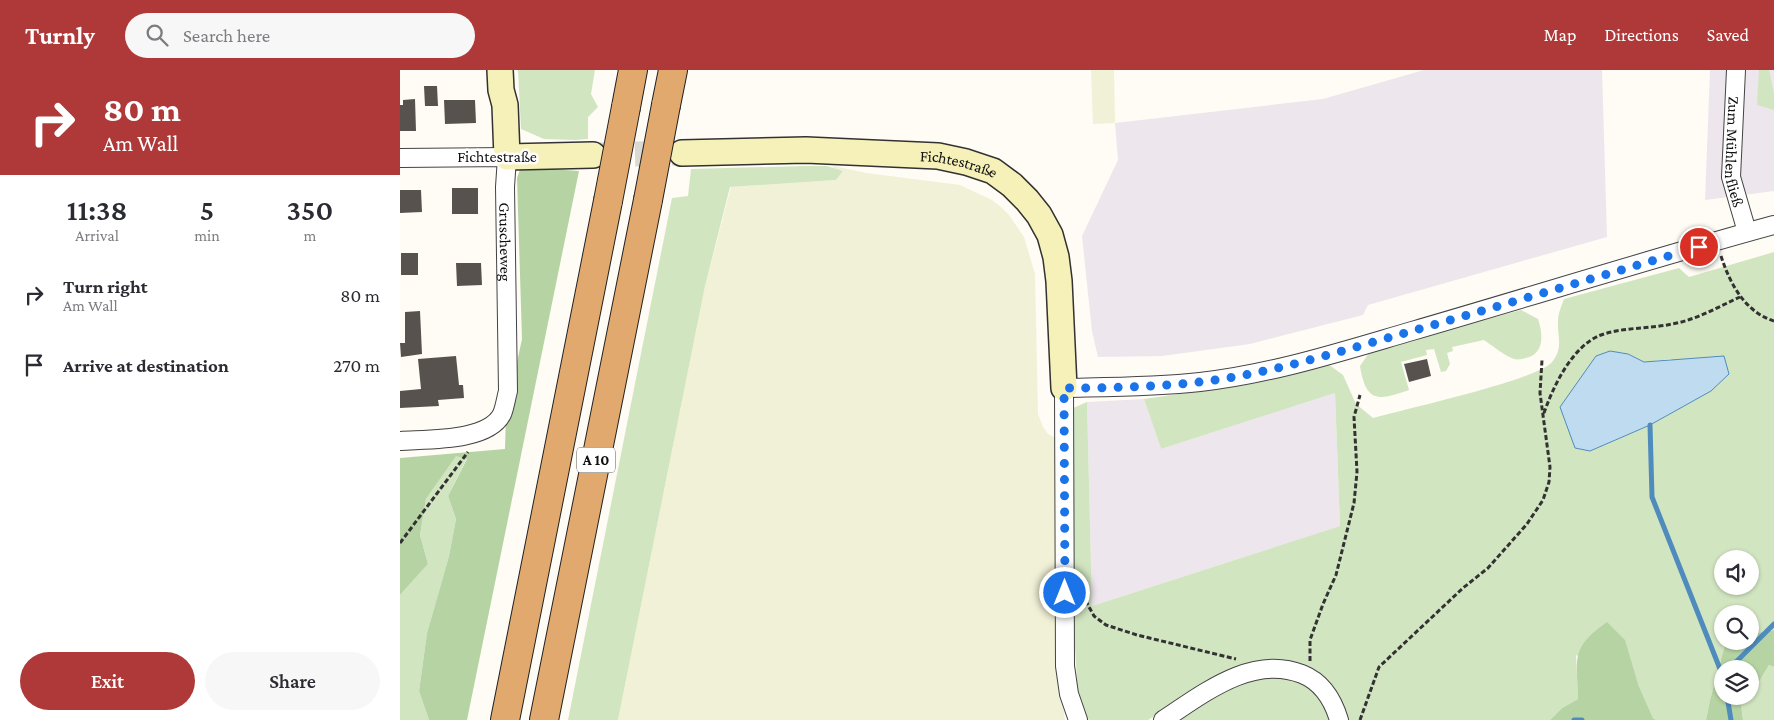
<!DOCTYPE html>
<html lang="en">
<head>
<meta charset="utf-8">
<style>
  :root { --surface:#fff; --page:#f7f7f7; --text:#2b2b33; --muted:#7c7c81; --accent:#af3939 }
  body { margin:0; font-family:"Crimson Pro",serif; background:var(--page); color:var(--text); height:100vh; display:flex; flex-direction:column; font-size:19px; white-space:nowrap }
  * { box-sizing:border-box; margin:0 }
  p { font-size:16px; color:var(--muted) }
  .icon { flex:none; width:28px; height:28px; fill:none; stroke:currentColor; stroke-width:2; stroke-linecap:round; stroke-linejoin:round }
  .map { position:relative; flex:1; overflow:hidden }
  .side { display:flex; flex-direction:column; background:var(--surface); width:400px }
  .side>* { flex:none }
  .guide { background:#af3939; color:#fff; overflow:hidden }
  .tools { position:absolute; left:1314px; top:480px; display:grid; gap:10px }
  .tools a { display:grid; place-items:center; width:45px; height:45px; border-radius:50%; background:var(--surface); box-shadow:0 1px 4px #0004; font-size:25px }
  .pin { position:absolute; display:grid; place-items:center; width:42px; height:42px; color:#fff; margin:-21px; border:2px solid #fff; border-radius:50%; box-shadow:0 1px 5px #0007 }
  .me { position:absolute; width:55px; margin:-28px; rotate:0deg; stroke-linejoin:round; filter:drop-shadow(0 0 4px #0008) }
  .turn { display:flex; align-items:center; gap:18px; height:105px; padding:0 20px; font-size:22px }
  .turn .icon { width:65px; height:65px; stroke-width:2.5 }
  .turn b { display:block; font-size:35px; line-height:42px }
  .eta { display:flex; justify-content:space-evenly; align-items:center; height:85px; text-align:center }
  .eta b { font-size:30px; font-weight:600; line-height:35px }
  .action { display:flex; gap:10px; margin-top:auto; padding:10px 20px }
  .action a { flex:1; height:58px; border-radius:30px; background:var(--accent); color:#fff; font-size:20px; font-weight:600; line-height:58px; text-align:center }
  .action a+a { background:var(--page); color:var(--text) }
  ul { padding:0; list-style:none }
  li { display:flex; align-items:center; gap:15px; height:70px; padding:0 20px }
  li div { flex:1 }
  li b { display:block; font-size:19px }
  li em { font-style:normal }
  header { display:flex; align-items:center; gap:30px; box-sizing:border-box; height:70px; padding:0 25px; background:var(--accent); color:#fff }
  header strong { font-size:24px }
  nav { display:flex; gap:28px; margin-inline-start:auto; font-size:18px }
  .search { width:350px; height:45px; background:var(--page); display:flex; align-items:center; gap:12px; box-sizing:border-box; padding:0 18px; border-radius:28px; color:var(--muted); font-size:19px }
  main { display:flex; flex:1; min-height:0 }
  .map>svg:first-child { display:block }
  .industrial { fill:#ede6ed }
  .farmland { fill:#f1f1d7 }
  .green { fill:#d2e5c1; fill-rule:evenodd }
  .forest { fill:#b6d4a3 }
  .water { fill:#bfdbef; stroke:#4f8cbd }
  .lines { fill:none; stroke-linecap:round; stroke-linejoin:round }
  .stream { stroke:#4f8cbd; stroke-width:5 }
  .building { fill:#58524e }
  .secondary-tunnel { stroke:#dad9d3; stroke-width:25; stroke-dasharray:25 12; stroke-linecap:butt }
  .street-casing { stroke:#434343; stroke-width:20 }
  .secondary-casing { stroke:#323232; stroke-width:28 }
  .highway-casing { stroke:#212121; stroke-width:30 }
  .path { stroke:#323232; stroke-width:3; stroke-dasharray:5 2.5; stroke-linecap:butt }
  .street { stroke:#fff; stroke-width:18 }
  .secondary { stroke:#f5f1b8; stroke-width:25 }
  .highway { stroke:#e2a96e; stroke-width:28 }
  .highway-bridge-casing { stroke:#212121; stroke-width:30; stroke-linecap:butt }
  .highway-bridge { stroke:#e2a96e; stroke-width:28 }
  .route { stroke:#1a73e8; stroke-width:9; stroke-dasharray:0 16.2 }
  .labels { text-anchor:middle; stroke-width:5; stroke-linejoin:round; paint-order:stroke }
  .shield { fill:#fff; stroke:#585858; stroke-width:1 }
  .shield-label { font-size:15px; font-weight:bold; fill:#101010 }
  .street-label { font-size:16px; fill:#101010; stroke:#fff }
</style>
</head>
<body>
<header>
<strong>Turnly</strong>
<div class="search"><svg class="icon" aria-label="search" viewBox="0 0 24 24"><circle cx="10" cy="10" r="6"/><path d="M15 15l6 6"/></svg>Search here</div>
<nav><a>Map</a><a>Directions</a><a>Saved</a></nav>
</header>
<main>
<section class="side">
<div class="guide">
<div class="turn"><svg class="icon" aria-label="right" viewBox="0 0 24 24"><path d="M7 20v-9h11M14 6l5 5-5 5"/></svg><div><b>80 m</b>Am Wall</div></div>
</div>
<div class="eta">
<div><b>11:38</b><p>Arrival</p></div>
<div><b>5</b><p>min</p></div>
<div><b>350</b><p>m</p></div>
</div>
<ul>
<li><svg class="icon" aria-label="right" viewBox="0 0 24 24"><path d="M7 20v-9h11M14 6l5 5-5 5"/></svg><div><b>Turn right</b><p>Am Wall</p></div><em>80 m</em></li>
<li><svg class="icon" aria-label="arrive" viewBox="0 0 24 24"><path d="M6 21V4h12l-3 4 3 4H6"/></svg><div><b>Arrive at destination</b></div><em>270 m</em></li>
</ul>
<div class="action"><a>Exit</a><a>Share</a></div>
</section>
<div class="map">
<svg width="1374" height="650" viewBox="0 0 1374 650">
  <rect width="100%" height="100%" fill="#fefcf5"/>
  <path class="industrial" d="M 1024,0 L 1202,0 L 1207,167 L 968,235 L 963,245 L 850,274 L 762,286 L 698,287 L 692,261 L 682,166 L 718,90 L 715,53 L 923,29 Z
    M 1310,0 L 1374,0 L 1374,121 L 1305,130 Z
    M 935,323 L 940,456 L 692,536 L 687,332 L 744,329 L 761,379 Z"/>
  <path class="farmland" d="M 691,0 L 714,0 L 715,53 L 693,54 Z
    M 434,96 L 466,103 L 560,115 L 592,130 L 601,137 L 609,145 L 624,167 L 635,204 L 638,344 L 643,357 L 648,364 L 656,368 L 661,620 L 665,650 L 218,650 L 305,216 L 331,117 L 436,110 L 443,101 L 432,98 Z"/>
  <path class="green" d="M 118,0 L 195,0 L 191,24 L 198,37 L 188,47 L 188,69 L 175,70 L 144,69 L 121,59 Z
    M 1359,0 L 1369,0 L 1374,24 L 1374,40 L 1357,35 Z
    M 405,96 L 427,96 L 443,101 L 436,110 L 330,117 L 305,216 L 218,650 L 168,650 L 272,128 L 288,126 L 291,99 Z
    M 1374,182 L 1374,560 L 1350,564 L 1350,544 L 1322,544 L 1322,571 L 1326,571 L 1310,630 L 1306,650 L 1256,650 L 1253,648 L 1238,614 L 1176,585 L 1178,629 L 1162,638 L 1150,650 L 947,650 L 917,604 L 894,592 L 860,590 L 830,600 L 748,650 L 689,650 L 684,645 L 678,628 L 673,544 L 671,339 L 687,332 L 692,536 L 940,456 L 935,323 L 761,379 L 744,329 L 814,319 L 879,308 L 928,294 L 943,305 L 956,334 L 973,348 C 1001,340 1140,309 1152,292 C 1164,277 1157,267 1158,251 C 1158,244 1161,237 1164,229 L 1279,198 L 1289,207 ZM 1228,284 L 1244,292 L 1271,289 L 1311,321 L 1250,355 L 1190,381 ZM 1322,489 L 1350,489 L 1350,516 L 1322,516 Z
    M 1121,240 L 1138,249 C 1143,264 1145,283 1126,288 C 1122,289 1118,290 1114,289 C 1103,285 1093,276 1084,270 L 1052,277 L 1053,281 L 1047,283 L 1050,294 L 1046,301 L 1041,302 L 1034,279 L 1026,280 L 1027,285 L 1001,292 L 1009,320 C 978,331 966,333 960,296 L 971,280 Z
    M 56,385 L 67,388 L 48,426 L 56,449 L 49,486 L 27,563 L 19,621 L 29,650 L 0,650 L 0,525 L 28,494 L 20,465 L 26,429 Z
    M 1369,595 L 1374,597 L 1374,650 L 1343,650 L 1340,626 L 1350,626 L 1350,618 L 1357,615 Z
    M 857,606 C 868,606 882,605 893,607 C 913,612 924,633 931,650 L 775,650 L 819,620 Z"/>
  <path class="forest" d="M 121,97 L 179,101 L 67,650 L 29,650 L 19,621 L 27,563 L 49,486 L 56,449 L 48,426 L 67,389 L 56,386 L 26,429 L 20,465 L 28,494 L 0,525 L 0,388 L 105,379 L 106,343 L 122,269 L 117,108 Z
    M 1207,552 L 1225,570 L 1238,614 L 1253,648 L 1256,650 L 1150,650 L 1162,638 L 1178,629 C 1177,588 1170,578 1207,552 Z
    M 1374,560 L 1374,597 L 1369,595 L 1357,615 L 1350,618 L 1350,599 L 1322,599 L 1322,626 L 1340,626 L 1343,650 L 1306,650 L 1310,630 L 1326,571 L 1350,571 L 1350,564 Z"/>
  <path class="water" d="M 1210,281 L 1228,284 L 1244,292 L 1324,286 L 1329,304 L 1311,321 L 1250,355 L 1190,381 L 1175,378 L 1160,337 L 1196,286 Z"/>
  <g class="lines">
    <path class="stream" d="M 1250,355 L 1252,427 L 1322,604
      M 1329,599 L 1374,554
      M 1327,626 L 1331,650
      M 1174,650 L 1182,650"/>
  </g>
  <path class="building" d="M 24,16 L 37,16 L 38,36 L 25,36 Z
    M 15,29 L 16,61 L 0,61 L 0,35 L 3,35 L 3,30 Z
    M 44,30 L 75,30 L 76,53 L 45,54 Z
    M 52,118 L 78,118 L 78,144 L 52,144 Z
    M 0,120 L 21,120 L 22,142 L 0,143 Z
    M 1,183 L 18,183 L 18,205 L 1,205 Z
    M 56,193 L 81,193 L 82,215 L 57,216 Z
    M 20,241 L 22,284 L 1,287 L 0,273 L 5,273 L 5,242 Z
    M 56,286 L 59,315 L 63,315 L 64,328 L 38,330 L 39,336 L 0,338 L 0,321 L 21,319 L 18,289 Z
    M 1027,289 L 1031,306 L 1009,312 L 1004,294 Z"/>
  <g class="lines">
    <path class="secondary-tunnel" d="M 198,85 L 276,83"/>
    <defs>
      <g id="street">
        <path id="s1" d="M 1336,0 L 1331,107 L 1347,162"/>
        <path id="s2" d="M 0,88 L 107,87 L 105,117 L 108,321 C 106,328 105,337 102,344 C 88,372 27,369 0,371"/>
        <path d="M 678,650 L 669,624 L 665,596 L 664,318 C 709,317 754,317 800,312 C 872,304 943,281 1012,261 C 1133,226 1253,188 1374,155"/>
        <path d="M 763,650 C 803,624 852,584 902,604 C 922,612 933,630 939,650"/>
      </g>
      <g id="secondary">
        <path d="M 100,0 L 101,20 L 105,35 L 107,87 L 193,85"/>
        <path id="s3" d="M 282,83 L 406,80 L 538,86 L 566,92 L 593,101 L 612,115 L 627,130 L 639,145 L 650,165 L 656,187 L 659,211 L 664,318"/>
      </g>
      <path id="highway" d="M 266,35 L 273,0
        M 226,37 L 233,0
        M 105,650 L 208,131
        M 144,650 L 248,130"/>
    </defs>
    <use href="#street" class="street-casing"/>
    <use href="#secondary" class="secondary-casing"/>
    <use href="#highway" class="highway-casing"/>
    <path class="path" d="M 1321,186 C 1330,214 1345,242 1374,251
      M 1144,343 C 1153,317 1172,276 1201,265 C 1223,257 1249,259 1272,254 C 1296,250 1318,237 1340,227
      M 0,473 L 68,382
      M 682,524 L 694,546 L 706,555 L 737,565 L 836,589
      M 910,591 L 910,570 L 923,534 L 936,505 L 954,433 L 957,402 L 954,347 L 960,325
      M 960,650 L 979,597 L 1063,518 L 1088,498 L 1127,454 L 1143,430 L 1149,412 L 1150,397 L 1140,323 L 1142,290"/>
    <use href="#street" class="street"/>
    <use href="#secondary" class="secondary"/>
    <use href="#highway" class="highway"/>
    <defs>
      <path id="highway-bridge" d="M 248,130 L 266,35
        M 208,131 L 226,37"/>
    </defs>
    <use href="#highway-bridge" class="highway-bridge-casing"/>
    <use href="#highway-bridge" class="highway-bridge"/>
  </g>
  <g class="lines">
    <path class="route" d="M 665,523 L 664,318 C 709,318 755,317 800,312 C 869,304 938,282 1005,263 C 1103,235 1201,206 1299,177"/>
  </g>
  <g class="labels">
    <rect class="shield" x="177" y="377.5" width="38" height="25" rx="4"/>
    <g class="shield-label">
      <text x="196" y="395">A 10</text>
    </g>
    <g class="street-label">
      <text dy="6" stroke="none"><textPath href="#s1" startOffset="82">Zum Mühlenfließ</textPath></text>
      <text x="97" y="92">Fichtestraße</text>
      <text dy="6" stroke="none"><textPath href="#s3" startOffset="278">Fichtestraße</textPath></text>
      <text dy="6" stroke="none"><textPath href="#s2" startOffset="192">Gruscheweg</textPath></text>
    </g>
  </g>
</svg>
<div class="tools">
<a><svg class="icon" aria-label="sound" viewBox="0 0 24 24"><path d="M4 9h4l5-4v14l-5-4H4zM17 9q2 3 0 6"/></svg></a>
<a><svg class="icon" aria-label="search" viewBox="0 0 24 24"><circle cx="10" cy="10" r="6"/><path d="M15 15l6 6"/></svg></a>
<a><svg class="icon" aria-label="layers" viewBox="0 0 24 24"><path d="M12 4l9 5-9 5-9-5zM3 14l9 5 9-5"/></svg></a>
</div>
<div class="pin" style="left:1299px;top:177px;background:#d93025"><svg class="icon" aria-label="arrive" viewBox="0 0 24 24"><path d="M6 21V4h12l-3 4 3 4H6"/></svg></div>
<svg class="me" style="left:665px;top:523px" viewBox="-20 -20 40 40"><circle r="17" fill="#1a73e8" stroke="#fff" stroke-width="3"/><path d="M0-11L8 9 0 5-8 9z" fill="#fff"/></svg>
</div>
</main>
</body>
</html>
